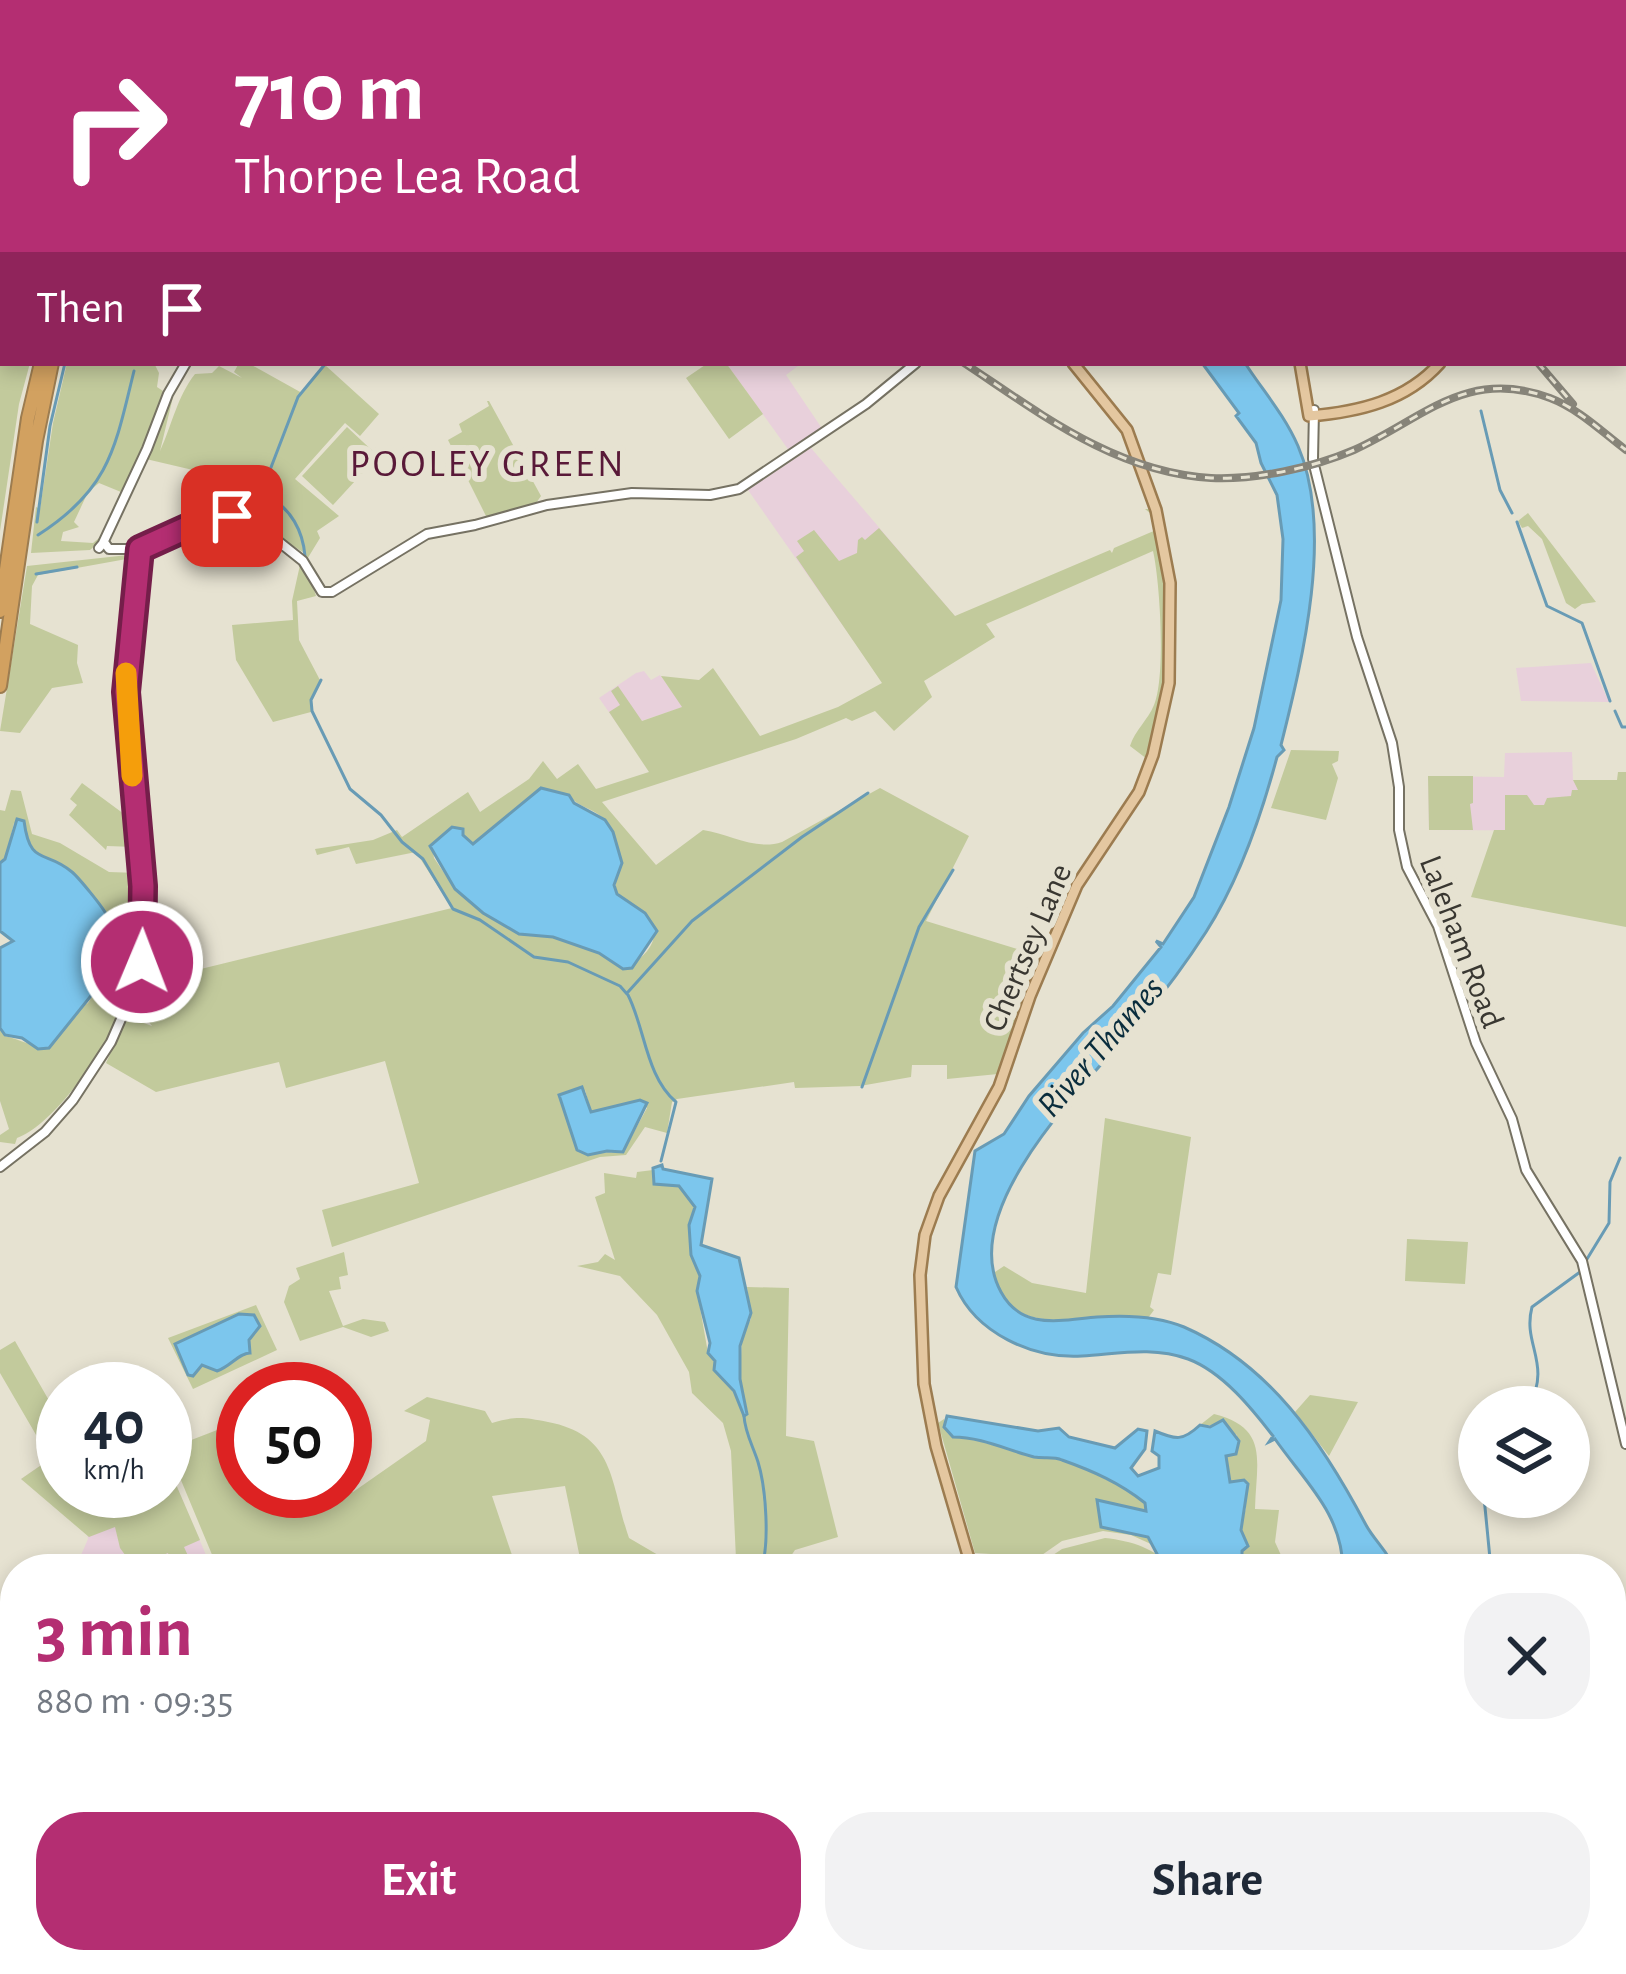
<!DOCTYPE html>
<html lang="en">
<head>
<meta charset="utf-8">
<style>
  :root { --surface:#fff; --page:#f2f2f3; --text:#1f2937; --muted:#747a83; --accent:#b42e72 }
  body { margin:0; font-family:"Alegreya Sans",sans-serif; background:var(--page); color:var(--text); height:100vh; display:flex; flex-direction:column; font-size:45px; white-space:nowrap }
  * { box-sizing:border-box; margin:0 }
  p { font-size:39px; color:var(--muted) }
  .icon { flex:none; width:66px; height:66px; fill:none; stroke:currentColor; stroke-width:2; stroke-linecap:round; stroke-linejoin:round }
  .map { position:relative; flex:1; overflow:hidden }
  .side { position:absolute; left:0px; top:1554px; width:1626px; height:420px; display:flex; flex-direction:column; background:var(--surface); border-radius:48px 48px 0 0; box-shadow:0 6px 18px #0003 }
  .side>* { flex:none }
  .hud { position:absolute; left:0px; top:0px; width:1626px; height:366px; box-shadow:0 6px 18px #0003; background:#b42e72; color:#fff; overflow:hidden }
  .buttons { position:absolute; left:1458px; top:1386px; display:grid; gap:24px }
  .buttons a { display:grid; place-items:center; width:132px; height:132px; border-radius:50%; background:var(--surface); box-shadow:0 6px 18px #0003; font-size:60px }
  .speed { position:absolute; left:36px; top:1362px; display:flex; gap:24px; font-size:60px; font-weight:700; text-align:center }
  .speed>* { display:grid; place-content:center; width:156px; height:156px; border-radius:50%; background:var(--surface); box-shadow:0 6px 18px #0003; line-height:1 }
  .speed small { font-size:30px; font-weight:400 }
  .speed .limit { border:18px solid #d22; background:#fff; color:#111 }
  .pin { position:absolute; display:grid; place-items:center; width:102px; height:102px; color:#fff; margin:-51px; border-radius:24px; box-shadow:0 6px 18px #0006 }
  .me { position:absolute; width:132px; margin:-66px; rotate:1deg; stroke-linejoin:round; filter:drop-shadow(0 0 9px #0008) }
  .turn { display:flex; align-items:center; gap:42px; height:252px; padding:0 36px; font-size:54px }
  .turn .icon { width:156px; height:156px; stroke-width:2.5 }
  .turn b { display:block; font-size:84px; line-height:102px }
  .then { display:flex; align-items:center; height:114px; padding:0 36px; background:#0003; gap:24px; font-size:45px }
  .round { display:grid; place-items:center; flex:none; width:126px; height:126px; border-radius:48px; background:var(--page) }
  .headline { display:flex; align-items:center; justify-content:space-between; height:204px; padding:0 36px }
  h1 { font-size:72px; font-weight:700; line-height:90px; color:var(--accent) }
  .primary-button { display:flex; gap:24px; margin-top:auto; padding:24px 36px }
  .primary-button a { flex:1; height:138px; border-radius:48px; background:var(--accent); color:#fff; font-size:48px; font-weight:700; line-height:138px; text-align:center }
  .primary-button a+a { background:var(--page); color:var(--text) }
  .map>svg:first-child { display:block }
  .education { fill:#e8d0db }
  .green { fill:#c2ca9c; fill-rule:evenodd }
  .water { fill:#7cc6ed; stroke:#689bb5; stroke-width:3 }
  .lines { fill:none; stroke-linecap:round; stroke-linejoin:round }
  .stream { stroke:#689bb5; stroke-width:3 }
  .canal { stroke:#7cc6ed; stroke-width:6 }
  .river { stroke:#7cc6ed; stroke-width:8 }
  .secondary-casing { stroke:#767263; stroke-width:12 }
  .primary-casing { stroke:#9c7c50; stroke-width:14 }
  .motorway-casing { stroke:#9c7c50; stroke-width:16 }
  .secondary { stroke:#fff; stroke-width:8 }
  .primary { stroke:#e4c7a0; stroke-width:9 }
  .motorway { stroke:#d2a160; stroke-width:12 }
  .rail-casing { stroke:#878479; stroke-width:8 }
  .rail { stroke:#e6e2d1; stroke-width:3; stroke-dasharray:9; stroke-linecap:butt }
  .route-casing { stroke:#751e4a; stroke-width:30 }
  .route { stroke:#b42e72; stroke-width:21 }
  .slow { stroke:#f59e0b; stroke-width:21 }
  .labels { text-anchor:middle; stroke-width:12; stroke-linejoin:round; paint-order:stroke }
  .street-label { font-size:33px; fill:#393731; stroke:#e6e2d1 }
  .water-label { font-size:36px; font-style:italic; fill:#0a2d3d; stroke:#e6e2d1 }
  .quarter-label { font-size:39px; letter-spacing:3px; fill:#591938; stroke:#e6e2d1 }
</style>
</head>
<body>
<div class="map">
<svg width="1626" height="1974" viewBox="0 0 1626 1974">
  <rect width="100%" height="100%" fill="#e6e2d1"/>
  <path class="education" d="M 726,363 L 802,363 L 786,375 L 823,430 L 790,452 Z
    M 811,448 L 955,616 L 883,683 L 748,490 Z
    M 1591,663 L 1609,702 L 1521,701 L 1516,668 Z
    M 644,671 L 651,680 L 660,675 L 683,707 L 620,728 L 599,698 L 636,673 Z
    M 1572,752 L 1573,780 L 1606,780 L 1608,831 L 1429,830 L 1428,776 L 1504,777 L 1505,753 Z
    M 63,1450 L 63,1491 L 165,1491 L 165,1459 L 212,1569 L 75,1569 L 88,1539 L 87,1533 L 21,1479 Z"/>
  <path class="green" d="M 0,298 L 3,363 L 30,363 L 19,404 L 0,531 Z
    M 67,363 L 166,363 L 155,365 L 159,373 L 157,387 L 163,391 L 139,459 L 121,492 L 99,483 L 88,492 L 74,522 L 79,527 L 63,532 L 61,541 L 93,543 L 104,534 L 103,539 L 90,550 L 31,553 L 36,507 L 40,509 L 53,423 Z
    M 239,363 L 248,363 L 302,393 L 325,365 L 379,414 L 360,436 L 345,423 L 295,479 L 339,516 L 317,531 L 320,538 L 306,561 L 306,554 C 276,536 258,516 221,512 L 227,478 L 146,459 L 173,397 L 160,451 C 172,425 177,397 195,374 L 212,373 L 219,366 L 242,378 L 234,372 Z
    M 708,363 L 726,363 L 763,414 L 729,439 L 686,378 Z
    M 487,401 L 489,401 L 541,496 L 534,506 L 487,518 L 448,440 L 462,432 L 459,424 L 489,406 Z
    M 347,427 L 378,456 L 333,505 L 302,476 Z
    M 1145,509 L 1151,509 C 1175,592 1169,677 1147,759 L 1130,746 C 1135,730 1148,720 1154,705 C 1166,677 1160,581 1153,551 L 986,624 L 995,637 L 924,681 L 932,697 L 894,731 L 875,711 L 852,721 L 846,718 L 796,739 L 602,802 L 656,865 L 703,830 C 730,834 756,851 782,842 L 880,788 L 969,836 L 926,921 L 1043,957 L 998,1074 L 947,1079 L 947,1065 L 912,1065 L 911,1077 L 860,1086 L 795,1088 L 794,1082 L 677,1099 L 672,1102 L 667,1133 L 645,1127 L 626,1155 L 600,1157 L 332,1247 L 322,1210 L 419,1183 L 385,1061 L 286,1088 L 279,1062 L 156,1092 L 106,1063 L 127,1017 L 152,1026 L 149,1022 L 168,977 L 452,908 L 416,852 L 356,864 L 349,847 L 317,855 L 315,849 L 373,840 L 397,830 L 402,837 L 468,792 L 480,812 L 529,779 L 543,761 L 557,779 L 578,764 L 596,789 L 649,772 L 609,712 L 620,705 L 611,691 L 618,686 L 642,721 L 682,707 L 661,676 L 699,680 L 713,668 L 760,736 L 838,707 L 882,683 L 796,557 L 804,551 L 797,541 L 814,530 L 839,561 L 857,553 L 858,540 L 862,537 L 865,540 L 879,528 L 955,616 L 1110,550 L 1112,553 L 1114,548 L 1156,530 L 1151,514 ZM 536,791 L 569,795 C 577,807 590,807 602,817 C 626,839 611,866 617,894 C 624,903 632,903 641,911 C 668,932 649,957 623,969 L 599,953 L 553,937 L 518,934 L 483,913 L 455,889 L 434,858 L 433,851 L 463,835 L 473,845 ZM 585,1090 L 591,1112 L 640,1100 L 647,1108 L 623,1152 L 585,1153 Z
    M 1528,513 L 1596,602 L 1582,604 L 1575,609 L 1566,603 L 1542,539 L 1528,526 L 1522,528 L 1518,521 Z
    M 128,555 L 132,558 L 38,575 L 32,586 L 30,624 L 78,645 L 77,663 L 83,683 L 52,688 L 20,733 L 0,731 L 27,566 Z
    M 300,565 L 309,573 L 316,596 L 297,601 L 299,640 L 321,682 L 311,699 L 311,712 L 273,722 L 236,660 L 232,625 L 293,620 L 292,601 Z
    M 1291,750 L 1339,751 L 1338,761 L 1332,764 L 1338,778 L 1326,820 L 1271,808 Z
    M 1618,772 L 1626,772 L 1626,927 L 1471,897 L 1494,830 L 1505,830 L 1505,795 L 1527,795 L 1534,805 L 1544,805 L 1547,798 L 1571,796 L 1572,790 L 1578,790 L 1573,780 L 1617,780 Z
    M 1428,776 L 1473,776 L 1473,803 L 1470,804 L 1473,830 L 1429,830 Z
    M 82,783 L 124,814 L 135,847 L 107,846 L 106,850 L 69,815 L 77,805 L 70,799 Z
    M 11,790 L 21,791 L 32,834 L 60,843 L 109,872 L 138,873 C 139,907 142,941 135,975 C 127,1020 60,1123 17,1138 L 15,1144 L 0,1142 L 0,1135 L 9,1129 L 0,1101 L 0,1028 L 5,1036 C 21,1040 35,1048 51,1047 L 75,1011 L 88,1003 L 98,987 L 97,942 L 90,895 L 70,870 L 35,855 L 25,829 L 14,823 L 5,859 L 0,863 L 0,810 L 5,811 Z
    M 1105,1118 L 1191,1137 L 1171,1275 L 1158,1273 L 1150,1307 L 1154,1310 L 1148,1318 C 1130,1318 1109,1315 1091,1318 C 1054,1323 996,1323 995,1272 L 1004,1266 L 1032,1283 L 1086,1293 Z
    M 653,1170 L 653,1184 L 679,1186 L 695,1207 L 689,1225 L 691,1255 L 700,1276 L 699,1302 L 708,1353 L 715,1361 L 714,1370 L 736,1395 L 743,1415 L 748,1413 L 740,1379 L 742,1334 L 751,1319 L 747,1287 L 789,1288 L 786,1436 L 814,1441 L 838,1537 L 795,1550 L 782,1569 L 744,1569 L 743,1562 L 736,1559 L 731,1451 L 723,1423 L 692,1393 L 689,1372 L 657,1315 L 620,1276 L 577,1266 L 598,1262 L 605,1254 L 615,1260 L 595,1197 L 605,1193 L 604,1173 L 636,1178 L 637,1172 Z
    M 1407,1239 L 1468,1242 L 1465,1284 L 1405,1281 Z
    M 344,1252 L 348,1275 L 339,1277 L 341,1289 L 329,1291 L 343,1326 L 363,1319 L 385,1322 L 389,1331 L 371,1337 L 343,1327 L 300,1341 L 284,1302 L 289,1286 L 300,1279 L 296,1268 Z
    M 256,1305 L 277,1350 L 193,1389 L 168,1338 ZM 239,1314 L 254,1331 L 249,1342 L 250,1353 C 237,1353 230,1367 218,1371 L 202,1364 L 188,1375 L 176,1344 Z
    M 15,1341 L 63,1425 L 63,1442 L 46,1452 L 0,1373 L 0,1350 Z
    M 1310,1395 L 1358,1402 L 1329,1456 L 1295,1412 Z
    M 427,1397 L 485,1411 L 492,1423 C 517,1416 522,1417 548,1422 C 616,1435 610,1483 629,1538 L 682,1569 L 600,1569 L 581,1563 L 565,1486 L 492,1496 L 514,1561 L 536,1555 L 540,1569 L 218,1569 L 168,1449 L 243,1420 L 243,1491 L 345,1491 L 345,1488 L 353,1492 L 426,1441 L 430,1420 L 404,1411 Z
    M 1214,1414 C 1270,1428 1256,1462 1255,1509 L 1279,1510 L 1275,1542 L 1285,1564 L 1283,1569 L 1242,1569 L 1241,1530 L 1246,1507 L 1230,1482 L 1226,1456 L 1235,1454 L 1237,1435 L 1215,1425 L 1200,1425 Z
    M 944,1419 L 948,1434 C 1008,1440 1101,1465 1145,1503 L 1146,1511 L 1115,1503 L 1099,1510 L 1105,1529 C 1122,1529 1144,1529 1153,1545 L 1131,1535 L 1103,1531 L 1062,1541 L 1039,1557 L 975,1553 L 938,1423 Z
    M 63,1450 L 63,1491 L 165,1491 L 165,1459 L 200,1540 L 184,1547 L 194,1569 L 172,1569 L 168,1553 L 153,1559 L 150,1555 L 131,1563 L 120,1548 L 115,1527 L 89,1537 L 21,1479 Z
    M 1105,1538 C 1132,1541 1155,1548 1173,1569 L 1043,1569 L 1038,1565 L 1062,1549 Z
    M 0,1676 L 15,1692 L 15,1839 L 0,1828 Z
    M 465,1959 L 644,1959 L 662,1966 L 670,1974 L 459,1974 Z
    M 1034,1959 L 1128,1959 L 1150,1965 L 1152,1960 L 1184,1974 L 1034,1974 Z
    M 1306,1959 L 1567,1959 L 1561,1974 L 1360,1974 L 1351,1970 L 1350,1974 L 1306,1974 Z"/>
  <path class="water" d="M 1202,363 L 1245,363 C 1263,391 1284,414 1298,446 C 1334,530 1303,658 1281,745 L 1284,750 L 1277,757 C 1261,817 1240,879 1206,932 C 1184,966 1161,997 1135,1027 C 1083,1086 956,1210 1001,1292 C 1022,1331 1061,1320 1097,1317 C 1125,1315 1158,1316 1184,1327 C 1269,1364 1321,1440 1366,1525 C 1374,1540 1389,1553 1395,1569 L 1385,1569 L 1375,1559 L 1374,1569 L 1343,1569 C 1342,1513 1305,1482 1275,1439 L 1269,1442 L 1273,1436 C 1253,1410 1223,1372 1188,1359 C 1152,1346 1118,1354 1082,1356 C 1032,1359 976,1333 956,1287 L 975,1151 L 1004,1134 L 1029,1096 L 1083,1033 L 1113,1006 L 1161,947 L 1156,941 L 1163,944 L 1194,897 L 1229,807 L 1254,728 L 1281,600 L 1283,539 L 1277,495 L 1261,463 L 1256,443 L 1236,416 L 1239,413 Z
    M 541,788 L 569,795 L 574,803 L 605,820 L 613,832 L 622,863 L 614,885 L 617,894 L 645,913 L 657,931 L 632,968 L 623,969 L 599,953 L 553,937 L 519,934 L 483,913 L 455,889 L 430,846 L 452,827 L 463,829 L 463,835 L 473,844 Z
    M 17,819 L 24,821 C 30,867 45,849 72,872 C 78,877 104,908 107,916 L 94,952 L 98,987 L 49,1048 L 38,1049 L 22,1038 L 5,1035 L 0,1028 L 0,948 L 13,941 L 0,931 L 0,863 L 5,859 Z
    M 582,1087 L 591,1112 L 640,1100 L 647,1103 L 623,1152 L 607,1151 L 588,1155 L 577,1150 L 559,1095 Z
    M 662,1165 L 663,1169 L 712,1179 L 701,1245 L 739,1258 L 751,1313 L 740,1346 L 740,1379 L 747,1414 L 744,1416 L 734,1391 L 714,1370 L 715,1361 L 708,1353 L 710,1343 L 697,1291 L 700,1276 L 691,1255 L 689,1225 L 695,1207 L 679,1186 L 654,1184 L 653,1168 Z
    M 239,1314 L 254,1315 L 260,1326 L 249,1340 L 250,1353 C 239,1353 230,1367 217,1371 L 202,1365 L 193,1376 L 188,1375 L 175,1344 Z
    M 947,1416 L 1038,1431 L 1059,1428 L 1069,1437 L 1115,1448 L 1138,1429 L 1147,1431 L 1145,1449 L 1131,1468 L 1138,1476 L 1159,1468 L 1159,1456 L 1152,1451 L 1155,1431 C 1176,1440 1183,1441 1200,1425 L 1210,1427 L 1223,1420 L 1239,1441 L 1236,1454 L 1226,1456 L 1230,1482 L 1244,1480 L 1248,1484 L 1241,1530 L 1248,1546 L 1242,1551 L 1242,1569 L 1173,1569 L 1157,1554 L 1148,1537 L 1101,1527 L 1097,1500 L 1146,1511 L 1145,1503 C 1120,1483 1093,1471 1062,1460 C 1053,1456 1044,1459 1034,1457 C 1007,1450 981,1437 953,1437 L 944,1427 Z
    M 1611,1763 L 1626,1798 L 1626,1974 L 1614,1974 C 1625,1935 1621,1900 1618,1862 L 1611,1861 L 1618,1856 L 1611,1834 Z
    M 0,1828 L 15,1839 L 15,1959 L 50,1959 L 52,1967 L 66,1971 L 71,1963 L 61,1959 L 249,1959 L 234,1962 L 246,1966 L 251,1974 L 0,1974 Z
    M 715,1959 L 855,1959 L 855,1974 L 758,1974 Z"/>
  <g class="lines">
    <path class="stream" d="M 1597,0 L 1602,3
      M 254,3 L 257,0
      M 1623,17 L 1626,19
      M 1481,411 L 1500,490 L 1512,513
      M 37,522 L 50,426 L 65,363
      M 1517,522 L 1547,606 L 1582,623 L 1610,701
      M 38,535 C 110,489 115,448 134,371
      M 305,556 C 303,532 291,507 268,498 L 265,483 L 298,397 L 326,363
      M 36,574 L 77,567
      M 321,680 L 311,700 L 312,711 L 350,789 L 381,815 L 402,842 L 423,859 L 453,909 L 480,920 L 534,957 L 568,962 L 620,986 L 627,994
      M 1615,711 L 1622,727 L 1626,727
      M 628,992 L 692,921 L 802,837 L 868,793
      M 628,995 C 645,1028 646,1077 676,1102 L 661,1161
      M 862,1087 L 919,927 L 953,870
      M 1587,1259 L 1609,1223 L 1610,1182 L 1620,1158
      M 1529,1407 C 1552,1362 1522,1345 1532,1307 L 1580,1272
      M 744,1416 C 745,1433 753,1446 758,1462 C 766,1488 770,1545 761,1569
      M 1484,1497 L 1491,1569
      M 0,1813 L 15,1829"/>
    <path class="canal" d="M 1549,0 L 1553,3
      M 1623,49 L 1626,51
      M 1611,1768 L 1626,1763"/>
    <path class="river" d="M 1304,3 L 1307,0
      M 1388,3 L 1388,0"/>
    <defs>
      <path id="secondary" d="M 199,0 L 203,3
        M 1169,0 L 1172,3
        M 1313,459 L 1314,410
        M 1315,469 L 1357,637 L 1392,743 L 1399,787 L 1399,830 L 1407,867 L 1438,926 L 1476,1043 L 1512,1119 L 1526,1170 L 1582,1261 L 1626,1444
        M 103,543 L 147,449 L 168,394 L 186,363
        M 99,548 L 104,542 L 109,549 L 140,549
        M 140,549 L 202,521 L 232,516 L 264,530 L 303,561 L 322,592 L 332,592 L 427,534 L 475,525 L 547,505 L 632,493 L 710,495 L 739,489 L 866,404 L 916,363
        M 0,1167 L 45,1132 L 73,1100 L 111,1042 L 139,978 L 145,915 L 126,674 L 140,549"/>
      <path id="primary" d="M 648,0 L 651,3
        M 1623,234 L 1626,234
        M 1300,363 L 1309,416 C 1359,412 1406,401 1440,363
        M 972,1569 L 936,1446 L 924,1384 L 920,1275 L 925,1235 L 939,1196 L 999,1087 L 1030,996 L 1077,885 L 1139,792 L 1153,755 L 1169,683 L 1170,583 L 1156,510 L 1127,430 L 1073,363
        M 1006,1959 L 1015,1974
        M 1022,1959 L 1023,1974"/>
      <path id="motorway" d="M 215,3 L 217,0
        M 231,3 L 233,0
        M 0,611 L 28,418 L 41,363
        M 0,686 L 36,441 L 52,363"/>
    </defs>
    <use href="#secondary" class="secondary-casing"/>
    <use href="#primary" class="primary-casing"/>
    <use href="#motorway" class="motorway-casing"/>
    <use href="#secondary" class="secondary"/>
    <use href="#primary" class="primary"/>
    <use href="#motorway" class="motorway"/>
    <defs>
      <path id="rail" d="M 1357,0 L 1358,3
        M 0,96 L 3,96
        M 964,363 C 1041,414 1115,472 1211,478 C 1256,480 1312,468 1354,450 C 1423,419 1466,367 1550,398 C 1579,409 1602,432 1626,450
        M 1538,363 L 1573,404"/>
    </defs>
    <use href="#rail" class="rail-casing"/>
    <use href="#rail" class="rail"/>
  </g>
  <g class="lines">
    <defs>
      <path id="route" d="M 142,962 L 143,886 L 126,692 L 140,549 L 204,520 L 232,516"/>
    </defs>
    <use href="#route" class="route-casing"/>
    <use href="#route" class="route"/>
    <path class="slow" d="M 126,673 L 132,776"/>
  </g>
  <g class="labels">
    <g class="street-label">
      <text transform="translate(1463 941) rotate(69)" y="12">Laleham Road</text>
      <text transform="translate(1026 947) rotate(-67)" y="12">Chertsey Lane</text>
    </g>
    <g class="water-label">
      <text transform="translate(1099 1046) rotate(-49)" y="13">River Thames</text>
    </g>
    <g class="quarter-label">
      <text x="488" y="476">POOLEY GREEN</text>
    </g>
  </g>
</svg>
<div class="buttons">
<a><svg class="icon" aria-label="layers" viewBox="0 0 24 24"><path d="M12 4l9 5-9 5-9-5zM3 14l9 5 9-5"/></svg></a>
</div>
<div class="speed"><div>40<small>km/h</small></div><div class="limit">50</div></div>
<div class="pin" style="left:232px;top:516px;background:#d93025"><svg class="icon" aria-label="arrive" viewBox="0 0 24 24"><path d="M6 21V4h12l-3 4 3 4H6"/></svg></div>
<svg class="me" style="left:142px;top:962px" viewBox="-20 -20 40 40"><circle r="17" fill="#b42e72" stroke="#fff" stroke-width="3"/><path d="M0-11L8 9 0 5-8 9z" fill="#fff"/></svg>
<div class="hud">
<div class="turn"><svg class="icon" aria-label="right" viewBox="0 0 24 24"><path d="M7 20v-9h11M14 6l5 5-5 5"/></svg><div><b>710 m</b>Thorpe Lea Road</div></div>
<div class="then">Then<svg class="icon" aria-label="arrive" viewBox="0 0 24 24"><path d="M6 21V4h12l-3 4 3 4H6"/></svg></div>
</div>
<section class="side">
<div class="headline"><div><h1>3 min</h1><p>880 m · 09:35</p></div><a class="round"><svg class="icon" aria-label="close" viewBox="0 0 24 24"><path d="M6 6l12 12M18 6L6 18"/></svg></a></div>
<div class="primary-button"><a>Exit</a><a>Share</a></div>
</section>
</div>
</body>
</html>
